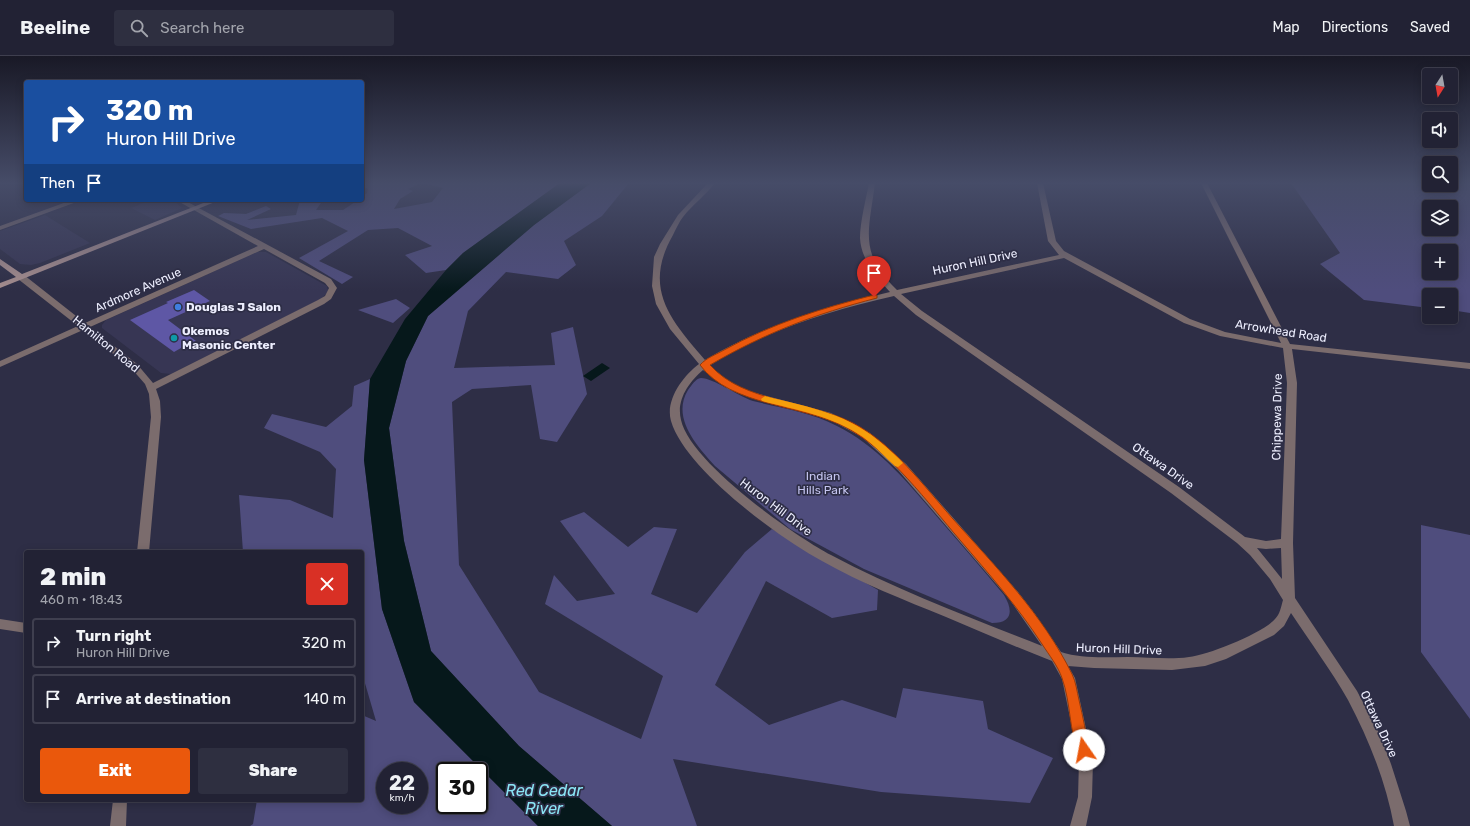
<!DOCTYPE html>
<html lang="en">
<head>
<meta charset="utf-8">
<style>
  :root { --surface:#222234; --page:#2e2f40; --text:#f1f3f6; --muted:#a2a4ac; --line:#3f3f4f; --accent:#ea580c }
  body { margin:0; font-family:Rubik,sans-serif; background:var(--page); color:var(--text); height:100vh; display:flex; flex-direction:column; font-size:15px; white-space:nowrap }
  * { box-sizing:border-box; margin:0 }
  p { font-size:13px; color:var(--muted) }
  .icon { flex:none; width:22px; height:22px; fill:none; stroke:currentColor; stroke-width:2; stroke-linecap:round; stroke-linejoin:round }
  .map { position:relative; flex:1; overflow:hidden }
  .drawer { position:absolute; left:24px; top:494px; width:340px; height:252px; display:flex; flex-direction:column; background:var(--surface); border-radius:4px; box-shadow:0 2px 10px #0003,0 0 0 1px var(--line) }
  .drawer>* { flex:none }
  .hud { position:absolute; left:24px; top:24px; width:340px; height:122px; border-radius:4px; box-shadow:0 2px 10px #0003,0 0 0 1px var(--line); background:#1a4fa0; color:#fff; overflow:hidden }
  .needle { width:26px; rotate:191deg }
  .controls { position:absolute; left:1422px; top:12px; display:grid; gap:8px }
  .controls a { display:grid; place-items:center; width:36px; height:36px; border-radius:4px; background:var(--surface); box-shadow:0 2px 10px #0003,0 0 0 1px var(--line); font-size:20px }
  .speed { position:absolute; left:376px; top:706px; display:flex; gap:8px; font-size:20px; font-weight:700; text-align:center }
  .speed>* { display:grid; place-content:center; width:52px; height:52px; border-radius:50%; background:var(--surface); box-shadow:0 2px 10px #0003,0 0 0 1px var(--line); line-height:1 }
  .speed small { font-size:10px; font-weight:400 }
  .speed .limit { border:2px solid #111; border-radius:6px; background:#fff; color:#111 }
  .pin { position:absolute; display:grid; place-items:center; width:34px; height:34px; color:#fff; margin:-41px -17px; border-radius:50% 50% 50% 0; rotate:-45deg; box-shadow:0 0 4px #0007 }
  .pin .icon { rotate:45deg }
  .me { position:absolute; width:44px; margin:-22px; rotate:348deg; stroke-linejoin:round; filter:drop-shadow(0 0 3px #0008) }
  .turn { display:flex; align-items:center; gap:14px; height:84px; padding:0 16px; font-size:18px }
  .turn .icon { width:52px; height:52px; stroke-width:2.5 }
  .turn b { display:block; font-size:28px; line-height:34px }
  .then { display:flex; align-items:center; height:38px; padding:0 16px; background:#0003; gap:8px; font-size:15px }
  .round { display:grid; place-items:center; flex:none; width:42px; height:42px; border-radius:4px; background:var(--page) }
  .headline { display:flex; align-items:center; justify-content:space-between; height:68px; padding:0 16px }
  h1 { font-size:24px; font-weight:800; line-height:30px }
  .button { display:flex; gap:8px; margin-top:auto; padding:8px 16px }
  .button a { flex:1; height:46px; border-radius:4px; background:var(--accent); color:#fff; font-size:16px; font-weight:800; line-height:46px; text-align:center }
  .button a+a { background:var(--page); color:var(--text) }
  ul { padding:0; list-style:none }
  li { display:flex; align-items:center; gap:12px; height:50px; margin:0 8px 6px; padding:0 8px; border:2px solid var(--line); border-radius:4px }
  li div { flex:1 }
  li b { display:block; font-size:15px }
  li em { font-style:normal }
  header { display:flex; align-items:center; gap:24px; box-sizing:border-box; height:56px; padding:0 20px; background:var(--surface); border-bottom:1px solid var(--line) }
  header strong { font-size:19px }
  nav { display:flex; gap:22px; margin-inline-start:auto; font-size:14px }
  .search { width:280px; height:36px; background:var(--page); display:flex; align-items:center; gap:10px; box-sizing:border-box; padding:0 14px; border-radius:4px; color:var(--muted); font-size:15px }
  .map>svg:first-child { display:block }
  .built { fill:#373654 }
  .green { fill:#4f4d7d; fill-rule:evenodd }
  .water { fill:#06181b }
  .building { fill:#5e57a5 }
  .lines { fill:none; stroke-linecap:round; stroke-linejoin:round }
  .street { fill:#7b6c6d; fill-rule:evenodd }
  .secondary { fill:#a58d8e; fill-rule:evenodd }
  .route { fill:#ea580c; stroke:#983908 }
  .slow { fill:#f59e0b }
  .shop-dot { fill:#3f7fe0; stroke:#2e2e46; stroke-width:1.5 }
  .culture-dot { fill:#0f9aa8; stroke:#2e2e46; stroke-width:1.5 }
  .labels { text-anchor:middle; stroke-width:3.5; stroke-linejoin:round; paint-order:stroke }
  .street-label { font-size:12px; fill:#edeefe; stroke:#2e2e46 }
  .poi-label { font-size:12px; font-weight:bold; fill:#edeefe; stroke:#2e2e46; text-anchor:start }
  .park-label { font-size:12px; fill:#c5c5f0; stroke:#2e2e46 }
  .near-water-label { font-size:16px; font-style:italic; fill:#8ae5f5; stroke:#2e2e46 }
</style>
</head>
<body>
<header>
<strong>Beeline</strong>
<div class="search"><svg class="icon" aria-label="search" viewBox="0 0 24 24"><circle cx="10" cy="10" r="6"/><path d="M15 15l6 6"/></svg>Search here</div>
<nav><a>Map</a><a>Directions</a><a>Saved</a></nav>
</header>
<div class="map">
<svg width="1470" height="770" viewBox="0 0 1470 770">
  <rect width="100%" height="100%" fill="#2e2e46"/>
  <path class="built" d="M 151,144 L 173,144 L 182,152 L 155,164 L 131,152 Z
    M 45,159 L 90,187 L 40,207 L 31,209 L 20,208 L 0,193 L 0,175 Z
    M 257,196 L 266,196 L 327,230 L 328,234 L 326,238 L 321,243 L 171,318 L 161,317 L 102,272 L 102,269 L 106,264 Z"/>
  <path class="green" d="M 362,127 L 421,127 L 408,133 L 413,135 L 400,143 L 394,153 L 432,146 L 443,132 L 423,127 L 560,127 L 463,197 L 446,214 L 426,217 L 405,199 L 432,190 L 398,172 L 368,174 L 319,205 L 353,221 L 342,228 L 299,202 L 348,175 L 322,162 L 251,173 L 218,160 L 224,157 L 246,158 L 266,150 L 271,153 L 247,164 L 296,159 L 300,144 L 323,144 L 316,154 L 343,154 L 358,144 L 362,144 L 362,141 L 367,137 L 368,133 L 362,130 Z
    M 591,127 L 629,127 L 602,160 L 564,185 L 576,209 L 558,223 L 506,216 L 468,255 L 454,312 L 555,309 L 551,277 L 573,271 L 587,338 L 557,386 L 540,383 L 531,329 L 472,333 L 452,346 L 459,509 L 539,636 L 641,683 L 663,620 L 545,548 L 554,519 L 577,545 L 615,538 L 560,465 L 584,456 L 628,491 L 654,471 L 677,473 L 651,538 L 697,557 L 745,496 L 772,473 L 878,534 L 877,554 L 832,562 L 766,525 L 715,629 L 769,669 L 842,644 L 896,662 L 903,632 L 983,645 L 988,673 L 1053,702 L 1030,747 L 881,736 L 673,703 L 697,770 L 612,770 L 519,690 L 431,595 L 404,485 L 389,372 L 406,305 L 428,260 L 534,169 Z
    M 1291,127 L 1429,127 L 1429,129 L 1470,127 L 1470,257 L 1451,254 L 1451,239 L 1429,239 L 1429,252 L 1364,244 L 1320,208 L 1340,197 ZM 1429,151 L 1451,151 L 1451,173 L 1429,173 ZM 1429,195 L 1451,195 L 1451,217 L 1429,217 Z
    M 396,243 L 410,252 L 393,267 L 358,254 Z
    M 701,322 C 713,322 738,340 753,345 C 781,352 811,356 837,370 C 879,391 909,428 939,463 C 961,488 983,514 1004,539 C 1013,554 1013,567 992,567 L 864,513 L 790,473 L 715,410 C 697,390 671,362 688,334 C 692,329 695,323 701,322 Z
    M 370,323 L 364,404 L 382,553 L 414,646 L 538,770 L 250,770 L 253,768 L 257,744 L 362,744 L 362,659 L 376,665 L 362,617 L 362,496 L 243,496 L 239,439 L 290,444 L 333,462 L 336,413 L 320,396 L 264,372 L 272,358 L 326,371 L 352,350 L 354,330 ZM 385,715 L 419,715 L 419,749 L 385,749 ZM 445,715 L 479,715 L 479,749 L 445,749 Z
    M 1421,469 L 1470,479 L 1470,663 L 1421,596 Z"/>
  <path class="water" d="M 560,127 L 591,127 L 534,169 L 428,260 L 406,305 L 389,372 L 404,485 L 431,595 L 519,690 L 612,770 L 538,770 L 414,646 L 382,553 L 364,404 L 370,323 L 405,263 L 446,214 L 463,197 Z
    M 602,307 L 610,312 L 591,325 L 583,320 Z"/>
  <path class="building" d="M 194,234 L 210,245 L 168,264 L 196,285 L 194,286 L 196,287 L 183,294 L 181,292 L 174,296 L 130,264 L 168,247 L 166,246 Z"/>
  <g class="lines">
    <path class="street" d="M 708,127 L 715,127 C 706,139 693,148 683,161 C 679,166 676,173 673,179 C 642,233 671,264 705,304 C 762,270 825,251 890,236 C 876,221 861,203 860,182 C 860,166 866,143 869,127 L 875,127 C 869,175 858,197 897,234 L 1059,199 L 1048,185 L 1037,127 L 1043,127 L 1056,185 L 1064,195 L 1190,263 L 1225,276 L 1281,287 L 1201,127 L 1207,127 L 1290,288 L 1470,307 L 1470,313 L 1292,293 L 1297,327 L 1293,487 L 1295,542 L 1357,635 L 1380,679 L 1391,708 L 1406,755 L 1410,770 L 1394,770 C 1386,726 1369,684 1348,644 C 1331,614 1310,586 1291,557 L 1284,570 L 1274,579 L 1226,603 L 1205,610 L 1172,614 L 1094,612 L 1068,610 L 1075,622 L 1093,705 L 1092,741 L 1086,770 L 1070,770 L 1078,741 L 1079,705 L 1062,623 L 1052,605 C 1016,591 981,576 946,561 C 904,544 861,527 822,505 C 779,482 685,413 671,365 C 665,344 683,320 699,308 L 670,273 L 656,248 L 652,230 L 654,201 L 660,188 L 678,159 ZM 1064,202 L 1184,267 L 1220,280 L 1283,292 L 1287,327 L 1281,483 L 1266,485 L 1245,481 L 1179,431 L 922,255 L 901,238 ZM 894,240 L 916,259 L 1171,437 L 1237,487 L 1250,499 L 1270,523 L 1283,544 C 1281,551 1280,558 1275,563 C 1263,577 1208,599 1189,601 C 1169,604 1148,601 1128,601 C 1106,601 1082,603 1061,596 L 1035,558 L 1018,536 L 906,408 L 870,377 L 831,357 L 752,336 L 734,329 L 709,310 C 766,274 829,255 894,240 ZM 703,314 L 728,333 L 746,340 L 825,361 L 862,381 L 898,414 L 1010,544 L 1042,590 C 971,562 899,535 831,499 C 793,479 690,406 681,364 C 676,344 689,326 703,314 ZM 1257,492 L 1266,493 L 1281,492 L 1282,523 Z
      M 72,144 L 82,144 L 0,174 L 0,170 Z
      M 176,144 L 184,144 L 331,223 L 337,232 L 331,243 L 324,248 L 156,333 L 160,345 L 161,361 L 149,496 L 137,496 L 151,361 L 149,338 L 145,328 L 131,312 L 83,274 L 0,311 L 0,305 L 78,270 L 18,223 L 18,219 L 24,219 L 85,267 L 258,190 ZM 264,193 L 325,227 L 329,232 L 325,240 L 318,244 L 153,327 L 137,308 L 90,271 Z
      M 0,563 L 26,567 L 26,577 L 0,573 Z
      M 113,744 L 127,744 L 126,770 L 110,770 Z"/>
    <path class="secondary" d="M 211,144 L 220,144 L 0,232 L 0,227 L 16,221 L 0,209 L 0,203 L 22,218 Z"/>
  </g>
  <linearGradient id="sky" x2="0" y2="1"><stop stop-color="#191926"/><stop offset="0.54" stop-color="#464c68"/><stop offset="1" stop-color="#464c68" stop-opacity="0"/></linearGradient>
  <rect width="1470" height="235" fill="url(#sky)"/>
  <path class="route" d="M 874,239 L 877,239 L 877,242 C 815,258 765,277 710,309 C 744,347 808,344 853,367 C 893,388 924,430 953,463 C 996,511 1043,559 1072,618 C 1076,626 1077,636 1079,644 C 1083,661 1086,678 1090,694 L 1088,699 L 1084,701 L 1079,699 C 1069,675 1071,647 1062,622 C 1058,610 1049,599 1042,588 C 1018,551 989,518 960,484 C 928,447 890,395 847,372 C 803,348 731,351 700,309 C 706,302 717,298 724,294 C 771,268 822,252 874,239 Z"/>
  <path class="slow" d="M 765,340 C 812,352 848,357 885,390 C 891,396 898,401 903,407 L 898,411 L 895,410 C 884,400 874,389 863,381 C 833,360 796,354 762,345 L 761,343 Z"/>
  <circle class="shop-dot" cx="178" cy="251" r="4"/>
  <circle class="culture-dot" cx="174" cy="282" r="4"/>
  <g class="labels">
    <g class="street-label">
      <text transform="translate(975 206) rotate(-12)" y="4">Huron Hill Drive</text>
      <text transform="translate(138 234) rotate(-24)" y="4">Ardmore Avenue</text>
      <text transform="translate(1281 275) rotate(9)" y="4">Arrowhead Road</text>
      <text transform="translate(106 288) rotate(39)" y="4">Hamilton Road</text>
      <text transform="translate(1277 361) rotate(-89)" y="4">Chippewa Drive</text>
      <text transform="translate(1163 410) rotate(35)" y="4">Ottawa Drive</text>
      <text transform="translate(776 451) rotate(37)" y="4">Huron Hill Drive</text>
      <text transform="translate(1119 593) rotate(2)" y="4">Huron Hill Drive</text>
      <text transform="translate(1379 668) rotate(65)" y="4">Ottawa Drive</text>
    </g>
    <g class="poi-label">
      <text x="186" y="255">Douglas J Salon</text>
      <text x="182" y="279">Okemos<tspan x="182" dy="14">Masonic Center</tspan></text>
    </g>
    <g class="park-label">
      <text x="823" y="424">Indian<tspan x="823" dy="14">Hills Park</tspan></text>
    </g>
    <g class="near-water-label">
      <text x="544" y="740">Red Cedar<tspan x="544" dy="18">River</tspan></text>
    </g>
  </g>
</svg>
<div class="controls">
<a><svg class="needle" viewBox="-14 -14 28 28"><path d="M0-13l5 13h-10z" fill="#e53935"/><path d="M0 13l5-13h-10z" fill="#a2a4ac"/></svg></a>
<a><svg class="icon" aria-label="sound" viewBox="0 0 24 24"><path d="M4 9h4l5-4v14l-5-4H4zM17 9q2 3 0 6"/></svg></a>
<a><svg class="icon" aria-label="search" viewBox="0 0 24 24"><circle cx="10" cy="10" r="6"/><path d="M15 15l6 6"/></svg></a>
<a><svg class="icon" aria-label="layers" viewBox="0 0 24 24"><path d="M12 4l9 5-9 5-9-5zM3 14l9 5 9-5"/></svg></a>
<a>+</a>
<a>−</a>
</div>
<div class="speed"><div>22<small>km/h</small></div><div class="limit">30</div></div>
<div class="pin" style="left:874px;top:241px;background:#d93025"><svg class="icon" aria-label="arrive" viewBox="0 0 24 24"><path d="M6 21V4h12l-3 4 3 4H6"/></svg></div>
<svg class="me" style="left:1084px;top:694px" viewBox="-20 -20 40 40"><circle r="19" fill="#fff"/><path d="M0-13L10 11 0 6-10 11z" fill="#ea580c"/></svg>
<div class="hud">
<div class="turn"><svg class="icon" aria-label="right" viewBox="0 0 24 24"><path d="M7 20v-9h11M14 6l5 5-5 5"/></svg><div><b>320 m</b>Huron Hill Drive</div></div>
<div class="then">Then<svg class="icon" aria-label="arrive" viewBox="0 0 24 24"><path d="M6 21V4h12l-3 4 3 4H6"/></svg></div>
</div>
<section class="drawer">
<div class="headline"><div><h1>2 min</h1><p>460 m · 18:43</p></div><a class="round" style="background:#d93025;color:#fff"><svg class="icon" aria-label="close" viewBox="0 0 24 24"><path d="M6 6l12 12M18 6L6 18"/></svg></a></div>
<ul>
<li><svg class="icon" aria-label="right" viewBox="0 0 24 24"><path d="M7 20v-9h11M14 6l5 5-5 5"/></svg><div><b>Turn right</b><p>Huron Hill Drive</p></div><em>320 m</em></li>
<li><svg class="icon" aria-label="arrive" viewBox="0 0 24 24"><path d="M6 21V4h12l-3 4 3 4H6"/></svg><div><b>Arrive at destination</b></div><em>140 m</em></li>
</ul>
<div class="button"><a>Exit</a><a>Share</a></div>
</section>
</div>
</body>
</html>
